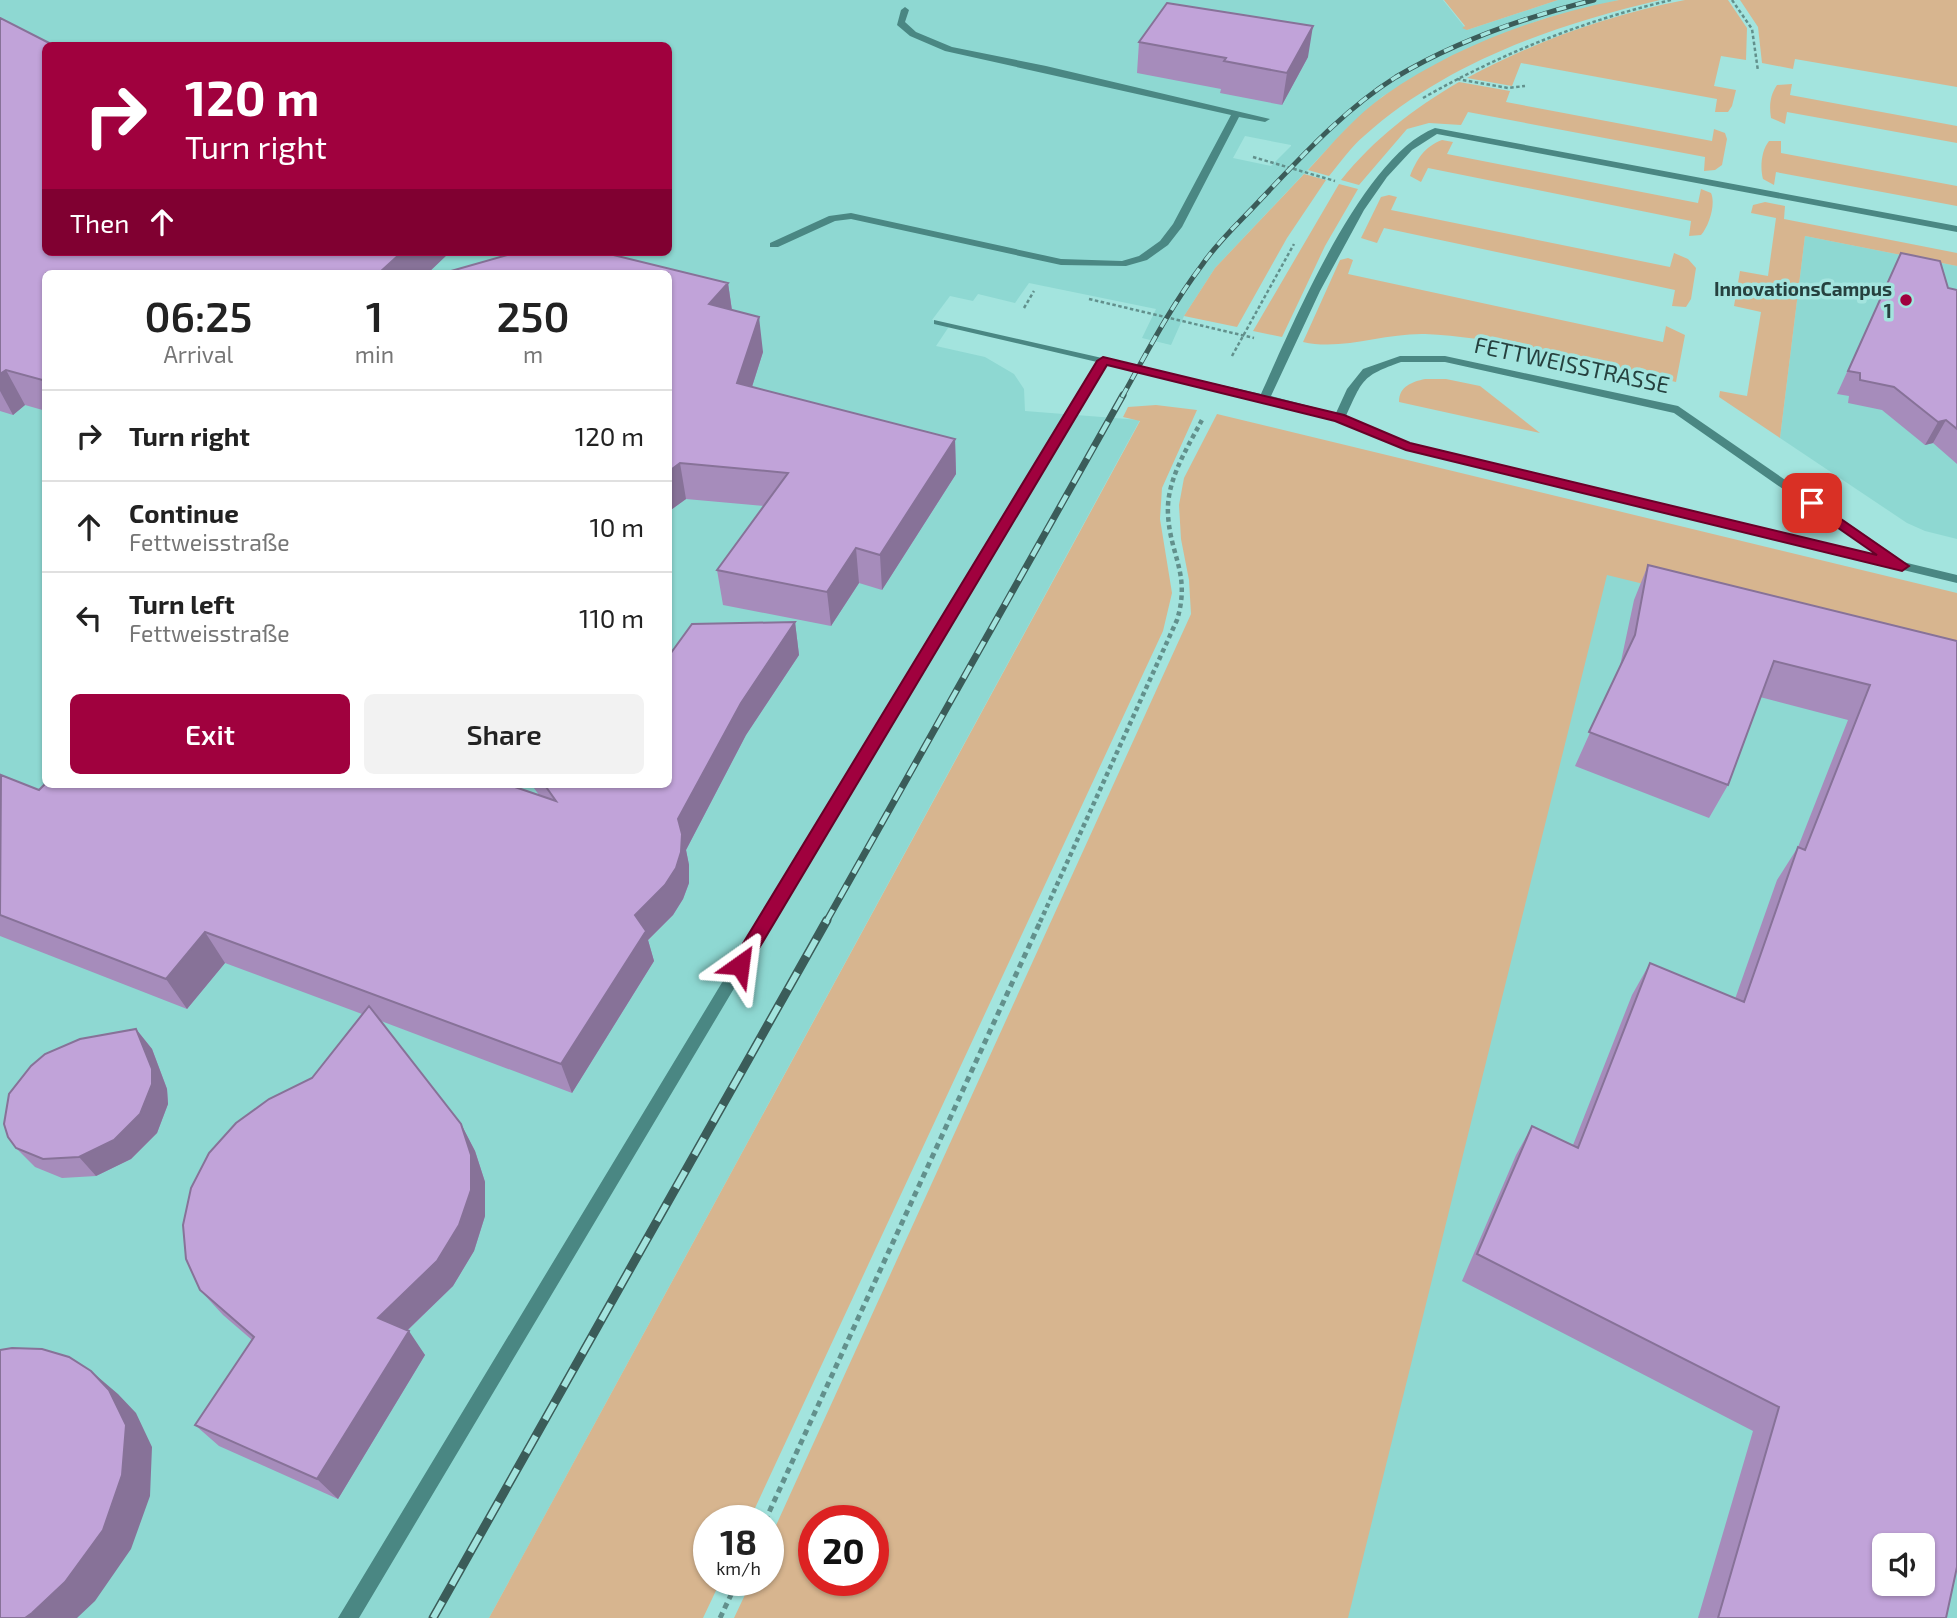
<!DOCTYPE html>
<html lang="en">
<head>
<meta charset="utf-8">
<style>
  :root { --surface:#fff; --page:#f2f2f2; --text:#222; --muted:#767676; --line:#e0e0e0; --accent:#a0013e }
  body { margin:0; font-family:"Exo 2",sans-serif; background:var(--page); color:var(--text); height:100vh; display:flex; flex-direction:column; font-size:26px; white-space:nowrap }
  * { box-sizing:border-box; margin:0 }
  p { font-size:23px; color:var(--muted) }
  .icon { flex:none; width:38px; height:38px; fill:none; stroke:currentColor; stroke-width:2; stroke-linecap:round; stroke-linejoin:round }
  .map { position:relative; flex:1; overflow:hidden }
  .panel { position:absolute; left:42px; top:270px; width:630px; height:518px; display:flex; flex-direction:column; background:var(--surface); border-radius:10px; box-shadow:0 2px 5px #0004 }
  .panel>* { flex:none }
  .banner { position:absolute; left:42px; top:42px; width:630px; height:214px; border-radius:10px; box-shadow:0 2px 5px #0004; background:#a0013e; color:#fff; overflow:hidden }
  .tools { position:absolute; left:1872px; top:1533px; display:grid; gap:14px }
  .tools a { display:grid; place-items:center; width:63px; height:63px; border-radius:10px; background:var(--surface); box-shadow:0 2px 5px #0004; font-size:35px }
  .speed { position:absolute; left:693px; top:1505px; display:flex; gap:14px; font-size:35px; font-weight:700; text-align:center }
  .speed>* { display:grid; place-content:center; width:91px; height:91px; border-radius:50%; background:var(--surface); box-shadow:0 2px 5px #0004; line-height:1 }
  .speed small { font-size:18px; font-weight:400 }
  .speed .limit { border:10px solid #d22; background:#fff; color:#111 }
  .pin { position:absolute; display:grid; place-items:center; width:60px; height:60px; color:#fff; margin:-30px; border-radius:14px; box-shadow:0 4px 10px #0006 }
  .me { position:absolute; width:77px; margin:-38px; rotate:31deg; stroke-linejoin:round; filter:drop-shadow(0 0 5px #0008) }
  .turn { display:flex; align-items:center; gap:24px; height:147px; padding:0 28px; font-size:32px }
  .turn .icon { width:91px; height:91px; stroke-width:2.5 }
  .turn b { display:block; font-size:49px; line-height:60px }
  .then { display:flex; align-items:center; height:66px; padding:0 28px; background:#0003; gap:14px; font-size:26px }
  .eta { display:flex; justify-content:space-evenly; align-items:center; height:119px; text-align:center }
  .eta b { font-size:42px; font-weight:600; line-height:49px }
  .primary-button { display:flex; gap:14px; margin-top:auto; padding:14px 28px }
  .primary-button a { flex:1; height:80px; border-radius:10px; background:var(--accent); color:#fff; font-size:28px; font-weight:600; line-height:80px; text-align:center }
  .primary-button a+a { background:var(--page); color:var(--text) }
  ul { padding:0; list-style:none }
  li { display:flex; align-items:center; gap:21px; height:91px; padding:0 28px; border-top:2px solid var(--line) }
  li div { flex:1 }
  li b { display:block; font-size:26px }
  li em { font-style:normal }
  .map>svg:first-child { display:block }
  .built { fill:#8ed8d2; fill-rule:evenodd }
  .green { fill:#d7b58f; fill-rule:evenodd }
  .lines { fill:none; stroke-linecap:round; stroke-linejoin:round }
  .path-far2 { stroke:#62908c; stroke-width:2.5; stroke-dasharray:3.5 2.5; stroke-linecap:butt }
  .path-far1 { stroke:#62908c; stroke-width:4.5; stroke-dasharray:4.5 3.5; stroke-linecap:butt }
  .path { stroke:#62908c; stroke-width:5; stroke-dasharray:6 4.5; stroke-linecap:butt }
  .service { fill:#4a8783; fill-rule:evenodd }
  .rail-far2-casing { stroke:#3b5c59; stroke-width:5 }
  .rail-far1-casing { stroke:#3b5c59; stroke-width:7 }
  .rail-casing { stroke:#3b5c59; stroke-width:9 }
  .rail-far2 { stroke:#a3e4de; stroke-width:3.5; stroke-dasharray:10; stroke-linecap:butt }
  .rail-far1 { stroke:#a3e4de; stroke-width:4.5; stroke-dasharray:14; stroke-linecap:butt }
  .rail { stroke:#a3e4de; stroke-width:6; stroke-dasharray:19; stroke-linecap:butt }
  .wall { fill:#a68cbb }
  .shaded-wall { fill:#877298 }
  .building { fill:#c1a3d9; stroke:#877298; stroke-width:2; fill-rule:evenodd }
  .route { fill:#a0013e; stroke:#680128; stroke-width:2 }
  .poi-dot { fill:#a0013e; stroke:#a3e4de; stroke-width:2.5 }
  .labels { text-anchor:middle; stroke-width:7; stroke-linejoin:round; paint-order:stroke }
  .far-poi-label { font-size:19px; font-weight:bold; fill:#26413f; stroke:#a3e4de; text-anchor:end }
  .street-label { font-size:23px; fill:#26413f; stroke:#a3e4de }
</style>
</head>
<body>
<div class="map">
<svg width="1957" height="1618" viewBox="0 0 1957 1618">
  <rect width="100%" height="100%" fill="#a3e4de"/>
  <path class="built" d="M 0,0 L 1443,0 L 1467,30 L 1558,0 L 1619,0 L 1546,18 L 1505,33 L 1463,51 L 1383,96 L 1347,128 L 1215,268 L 1184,316 L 1171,345 L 1142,338 L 1156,309 L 1029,283 L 1015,303 L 978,294 L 973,301 L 950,296 L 932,320 L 950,325 L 936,346 L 985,357 L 1014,374 L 1024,389 L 1025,411 L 1140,420 L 489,1618 L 0,1618 ZM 46,46 L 668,46 L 668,252 L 46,252 ZM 1245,136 L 1291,145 L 1291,146 L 1271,166 L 1233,158 ZM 46,273 L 668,273 L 668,784 L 46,784 Z
    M 1805,236 L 1957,266 L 1957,539 L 1925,531 L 1907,523 L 1780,438 Z
    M 1590,549 L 1957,639 L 1957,1618 L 1332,1618 ZM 1885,1545 L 1923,1545 L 1923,1584 L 1885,1584 Z"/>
  <path class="green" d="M 1444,0 L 1558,0 L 1467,30 L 1462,28 L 1465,26 Z
    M 1619,0 L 1660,0 C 1555,25 1447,62 1364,136 C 1351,147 1340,163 1329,176 L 1308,170 C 1332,144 1356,115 1385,95 C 1454,47 1537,16 1619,0 Z
    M 1685,0 L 1728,0 L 1747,28 L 1746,60 L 1721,56 L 1714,86 L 1736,90 L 1732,106 L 1728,112 L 1715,112 L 1717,99 L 1521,63 L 1512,86 L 1467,78 C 1535,41 1609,15 1685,0 Z
    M 1740,0 L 1957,0 L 1957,87 L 1795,59 L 1793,69 L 1762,63 L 1758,27 Z
    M 1459,82 L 1510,91 L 1506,102 L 1712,141 L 1714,129 L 1725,133 L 1727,139 L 1722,165 L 1715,170 L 1704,171 L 1705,157 L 1468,112 L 1461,125 L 1429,123 L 1407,129 L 1359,185 L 1341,180 C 1375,138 1413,109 1459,82 Z
    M 1792,84 L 1790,95 L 1957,126 L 1957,143 L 1787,112 L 1785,124 L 1771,118 C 1769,106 1770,95 1777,85 Z
    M 1442,140 L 1453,142 L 1447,154 L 1698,203 L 1701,189 L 1711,193 C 1716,204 1709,226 1701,235 L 1689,236 L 1691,221 L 1428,168 L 1421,182 L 1410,176 C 1417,159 1424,147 1442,140 Z
    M 1769,141 L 1781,141 L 1781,153 L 1957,186 L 1957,206 L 1776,172 L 1774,185 L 1763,179 C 1760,168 1761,151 1769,141 Z
    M 1304,174 L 1326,180 L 1287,238 L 1237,327 L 1184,316 L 1215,268 Z
    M 1339,184 L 1358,189 L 1325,246 L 1282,337 L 1253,331 Z
    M 1389,195 L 1397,197 L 1391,210 L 1670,267 L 1674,253 L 1688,259 L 1696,268 L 1691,299 L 1686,307 L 1672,306 L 1675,290 L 1384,228 L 1377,243 L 1361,238 L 1381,197 Z
    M 1765,202 L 1785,206 L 1784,219 L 1957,253 L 1957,266 L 1805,236 L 1780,438 L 1719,397 L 1720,391 L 1747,396 L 1761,312 L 1734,306 L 1740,271 L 1768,276 L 1776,218 L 1751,213 L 1753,205 Z
    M 1348,258 L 1353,260 L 1348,274 L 1663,342 L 1666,326 L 1685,335 L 1676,382 C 1594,364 1509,338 1425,334 C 1383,333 1342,351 1303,342 L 1340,260 Z
    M 1425,379 L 1446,379 L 1480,386 L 1540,433 L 1399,402 C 1399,386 1412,382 1425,379 Z
    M 1156,405 L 1197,410 L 1162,488 L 1160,519 L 1172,593 L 1163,631 L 749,1521 L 709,1521 L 709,1580 L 721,1580 L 703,1618 L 489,1618 L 1140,421 L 1123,417 L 1128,407 Z
    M 1217,414 L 1957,593 L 1957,661 L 1607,575 L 1348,1618 L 734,1618 L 752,1580 L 768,1580 L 768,1543 L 1191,614 L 1189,580 L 1181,539 L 1179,505 L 1184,478 ZM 814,1521 L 873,1521 L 873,1580 L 814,1580 Z"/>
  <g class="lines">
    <path class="path-far2" d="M 1732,0 L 1752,29 L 1758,71
      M 1457,79 L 1508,88 L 1525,86
      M 1423,98 C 1502,53 1583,21 1671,0
      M 1253,157 L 1335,181
      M 1089,299 L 1254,338
      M 1024,308 L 1034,291
      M 1232,356 L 1294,244"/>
    <path class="path-far1" d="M 1040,922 L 1177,620 C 1191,574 1170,556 1168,514 C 1166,480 1188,447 1203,418"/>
    <path class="path" d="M 765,1521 L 1041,920
      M 720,1618 L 738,1580"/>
    <path class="service" d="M 905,7 L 909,10 L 905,22 L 916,32 L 952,47 L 1046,66 L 1270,119 L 1265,122 L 1239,117 L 1182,227 L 1168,245 L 1147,260 L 1126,266 L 1061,265 L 851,219 L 835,221 L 778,247 L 770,247 L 770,243 L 829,216 L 851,213 L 1061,259 L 1122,261 L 1139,256 L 1160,241 L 1173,224 L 1231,115 L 945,51 L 910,36 L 897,25 L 901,10 Z
      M 1435,128 L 1957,226 L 1957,232 L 1437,134 L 1412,150 L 1387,177 L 1364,210 L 1320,291 L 1271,396 L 1336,413 L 1347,389 L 1363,369 L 1400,356 L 1445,356 L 1678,406 L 1897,557 L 1899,561 L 1957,575 L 1957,583 L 1406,450 L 1336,421 L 1106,364 L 359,1618 L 338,1618 L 1097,362 L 934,324 L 934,320 L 1261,394 C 1293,324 1362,156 1435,128 ZM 1401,362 L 1445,362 L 1674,413 L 1879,556 L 1410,443 L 1346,416 C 1363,379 1362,376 1401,362 Z"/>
    <defs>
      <path id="rail-far2" d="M 1122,397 C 1147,352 1171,306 1202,265 C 1219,240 1242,220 1262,198 C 1304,154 1345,109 1396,77 C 1458,40 1525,17 1594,0"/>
      <path id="rail-far1" d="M 826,922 L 1123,395"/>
      <path id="rail" d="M 433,1618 L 827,920"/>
    </defs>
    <use href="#rail-far2" class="rail-far2-casing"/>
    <use href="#rail-far1" class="rail-far1-casing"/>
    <use href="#rail" class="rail-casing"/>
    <use href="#rail-far2" class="rail-far2"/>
    <use href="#rail-far1" class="rail-far1"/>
    <use href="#rail" class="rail"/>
  </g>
  <path class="wall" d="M 0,18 L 46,252 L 450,252 L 428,273 L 46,273 L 46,411 L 25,405 L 13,415 L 0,411 Z
    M 1139,42 L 1308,57 L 1282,105 L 1220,93 L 1221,89 L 1137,73 Z
    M 1901,253 L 1948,288 L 1957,290 L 1957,464 L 1933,443 L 1925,445 L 1882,410 L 1848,403 L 1849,396 L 1837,394 Z
    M 668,273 L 728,283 L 732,310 L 763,352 L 752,387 L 955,439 L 956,474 L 882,590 L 859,583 L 831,626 L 723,605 L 717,570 L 764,506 L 686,499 L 668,512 Z
    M 1648,565 L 1957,641 L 1946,1618 L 1698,1618 L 1753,1431 L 1462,1281 L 1516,1155 L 1532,1126 L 1573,1145 L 1632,995 L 1650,963 L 1735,999 L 1777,880 L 1798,847 L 1848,720 L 1760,697 L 1728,785 L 1709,818 L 1575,766 L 1620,666 L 1634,600 Z
    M 795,622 L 799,655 L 746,735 L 686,850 L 689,865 L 689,883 L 683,899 L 673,915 L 648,940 L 654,961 L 572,1093 L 381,1021 L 461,1124 L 475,1151 L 485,1182 L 485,1216 L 474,1251 L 453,1286 L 407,1331 L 425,1355 L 338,1499 L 219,1446 L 195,1425 L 252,1340 L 223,1315 L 200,1290 L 312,1078 L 362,1014 L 225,963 L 187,1009 L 0,936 L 0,776 L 39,790 L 539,795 L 531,784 L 668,784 Z
    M 136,1029 L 152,1049 L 167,1089 L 168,1104 L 157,1133 L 131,1159 L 96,1176 L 62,1178 L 35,1167 L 16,1148 Z"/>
  <path class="shaded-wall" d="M 1313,26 L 1308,57 L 1282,105 L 1287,73 Z
    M 402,252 L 450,252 L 428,273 L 379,273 Z
    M 728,283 L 733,318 L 709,304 Z
    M 759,317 L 763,352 L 742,418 L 737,383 Z
    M 6,370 L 25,405 L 13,415 L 0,391 L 0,374 Z
    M 1946,420 L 1933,443 L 1925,445 L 1938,422 Z
    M 955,439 L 956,474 L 882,590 L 880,555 Z
    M 680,463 L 686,499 L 668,512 L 668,472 Z
    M 856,548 L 859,583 L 831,626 L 827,592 Z
    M 795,622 L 799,655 L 746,735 L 686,850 L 689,865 L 689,883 L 683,899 L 673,915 L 648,940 L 654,961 L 572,1093 L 561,1064 L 635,915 L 678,819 L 741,703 Z
    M 205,932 L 225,963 L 187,1009 L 166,979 Z
    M 136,1029 L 152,1049 L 167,1089 L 168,1104 L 157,1133 L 131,1159 L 96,1176 L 79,1157 Z
    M 461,1124 L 475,1151 L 485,1182 L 485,1216 L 474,1251 L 453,1286 L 395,1342 L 378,1318 Z
    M 409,1331 L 425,1355 L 338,1499 L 317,1479 Z
    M 91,1371 L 118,1394 L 136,1413 L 152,1447 L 150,1496 L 131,1549 L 95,1601 L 77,1618 L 25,1618 Z"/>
  <path class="building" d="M 1167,3 L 1313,26 L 1287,73 L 1224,61 L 1226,58 L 1139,42 Z
    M 0,18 L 55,46 L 46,46 L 46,252 L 402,252 L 379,273 L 46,273 L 46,381 L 6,370 L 0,374 Z
    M 518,252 L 601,252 L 728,283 L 709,304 L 759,317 L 737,383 L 955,439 L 880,555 L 856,548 L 827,592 L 717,570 L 788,473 L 680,463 L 668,472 L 668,273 L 444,273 Z
    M 1901,253 L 1940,261 L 1948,288 L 1957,290 L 1957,429 L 1946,420 L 1938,422 L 1894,387 L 1860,380 L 1860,373 L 1848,371 Z
    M 1648,565 L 1957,641 L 1957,1567 L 1946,1618 L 1718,1618 L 1779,1407 L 1477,1254 L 1532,1126 L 1578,1148 L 1650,963 L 1744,1002 L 1798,847 L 1805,850 L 1870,685 L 1774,661 L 1728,785 L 1589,732 L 1635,635 ZM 1885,1545 L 1923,1545 L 1923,1584 L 1885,1584 Z
    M 795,622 L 741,703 L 678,819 L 682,834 L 681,852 L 676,868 L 665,885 L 635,915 L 646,931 L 561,1064 L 205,932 L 166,979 L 0,915 L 1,775 L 39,790 L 46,783 L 46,784 L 506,784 L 556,801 L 544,784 L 668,784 L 668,657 L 692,624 Z
    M 369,1006 L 461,1124 L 471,1155 L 471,1190 L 459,1225 L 437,1261 L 378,1318 L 409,1331 L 317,1479 L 195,1425 L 254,1337 L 200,1290 L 186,1259 L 183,1225 L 191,1188 L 209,1153 L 236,1123 L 269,1099 L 312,1078 Z
    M 136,1029 L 152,1069 L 152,1084 L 140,1114 L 114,1140 L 79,1157 L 43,1159 L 16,1148 L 8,1137 L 4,1124 L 9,1094 L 31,1066 L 45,1054 L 80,1039 Z
    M 12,1348 L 42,1349 L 69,1357 L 91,1371 L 109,1390 L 126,1425 L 122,1475 L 103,1530 L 65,1582 L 32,1613 L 25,1618 L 0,1618 L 0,1350 Z"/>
  <path class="route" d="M 1103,357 L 1344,415 L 1410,443 L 1877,555 L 1808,507 L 1806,503 L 1812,499 L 1909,566 L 1902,571 L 1406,450 L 1335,421 L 1107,365 L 746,970 L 740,972 L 733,970 L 731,965 L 733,960 L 1097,361 Z"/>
  <circle class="poi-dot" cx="1906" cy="300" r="7"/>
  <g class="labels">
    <g class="far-poi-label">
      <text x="1892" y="296">InnovationsCampus<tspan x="1892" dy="22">1</tspan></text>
    </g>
    <g class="street-label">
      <text transform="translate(1572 365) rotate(12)" y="8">FETTWEISSTRASSE</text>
    </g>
  </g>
</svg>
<div class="tools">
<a><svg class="icon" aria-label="sound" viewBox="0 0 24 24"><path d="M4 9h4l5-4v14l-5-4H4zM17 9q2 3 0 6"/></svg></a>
</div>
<div class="speed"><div>18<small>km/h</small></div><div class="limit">20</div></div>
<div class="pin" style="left:1812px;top:503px;background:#d93025"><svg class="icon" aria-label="arrive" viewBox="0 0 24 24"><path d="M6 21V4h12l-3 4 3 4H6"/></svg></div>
<svg class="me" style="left:740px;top:965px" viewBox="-20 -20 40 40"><path d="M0-17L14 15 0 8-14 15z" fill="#a0013e" stroke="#fff" stroke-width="4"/></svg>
<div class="banner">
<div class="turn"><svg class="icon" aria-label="right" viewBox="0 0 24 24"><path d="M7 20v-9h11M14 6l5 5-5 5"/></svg><div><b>120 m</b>Turn right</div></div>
<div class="then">Then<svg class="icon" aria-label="ahead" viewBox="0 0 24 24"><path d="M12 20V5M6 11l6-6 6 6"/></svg></div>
</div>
<section class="panel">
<div class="eta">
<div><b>06:25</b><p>Arrival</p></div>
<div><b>1</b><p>min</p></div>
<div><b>250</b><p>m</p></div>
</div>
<ul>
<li><svg class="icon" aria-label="right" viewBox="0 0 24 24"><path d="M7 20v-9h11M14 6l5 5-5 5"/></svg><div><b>Turn right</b></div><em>120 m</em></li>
<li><svg class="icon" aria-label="ahead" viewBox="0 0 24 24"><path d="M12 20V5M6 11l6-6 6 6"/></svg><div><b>Continue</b><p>Fettweisstraße</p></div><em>10 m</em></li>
<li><svg class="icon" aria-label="left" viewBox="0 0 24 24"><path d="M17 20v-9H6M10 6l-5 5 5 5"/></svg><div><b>Turn left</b><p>Fettweisstraße</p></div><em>110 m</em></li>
</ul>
<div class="primary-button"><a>Exit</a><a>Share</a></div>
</section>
</div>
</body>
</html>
